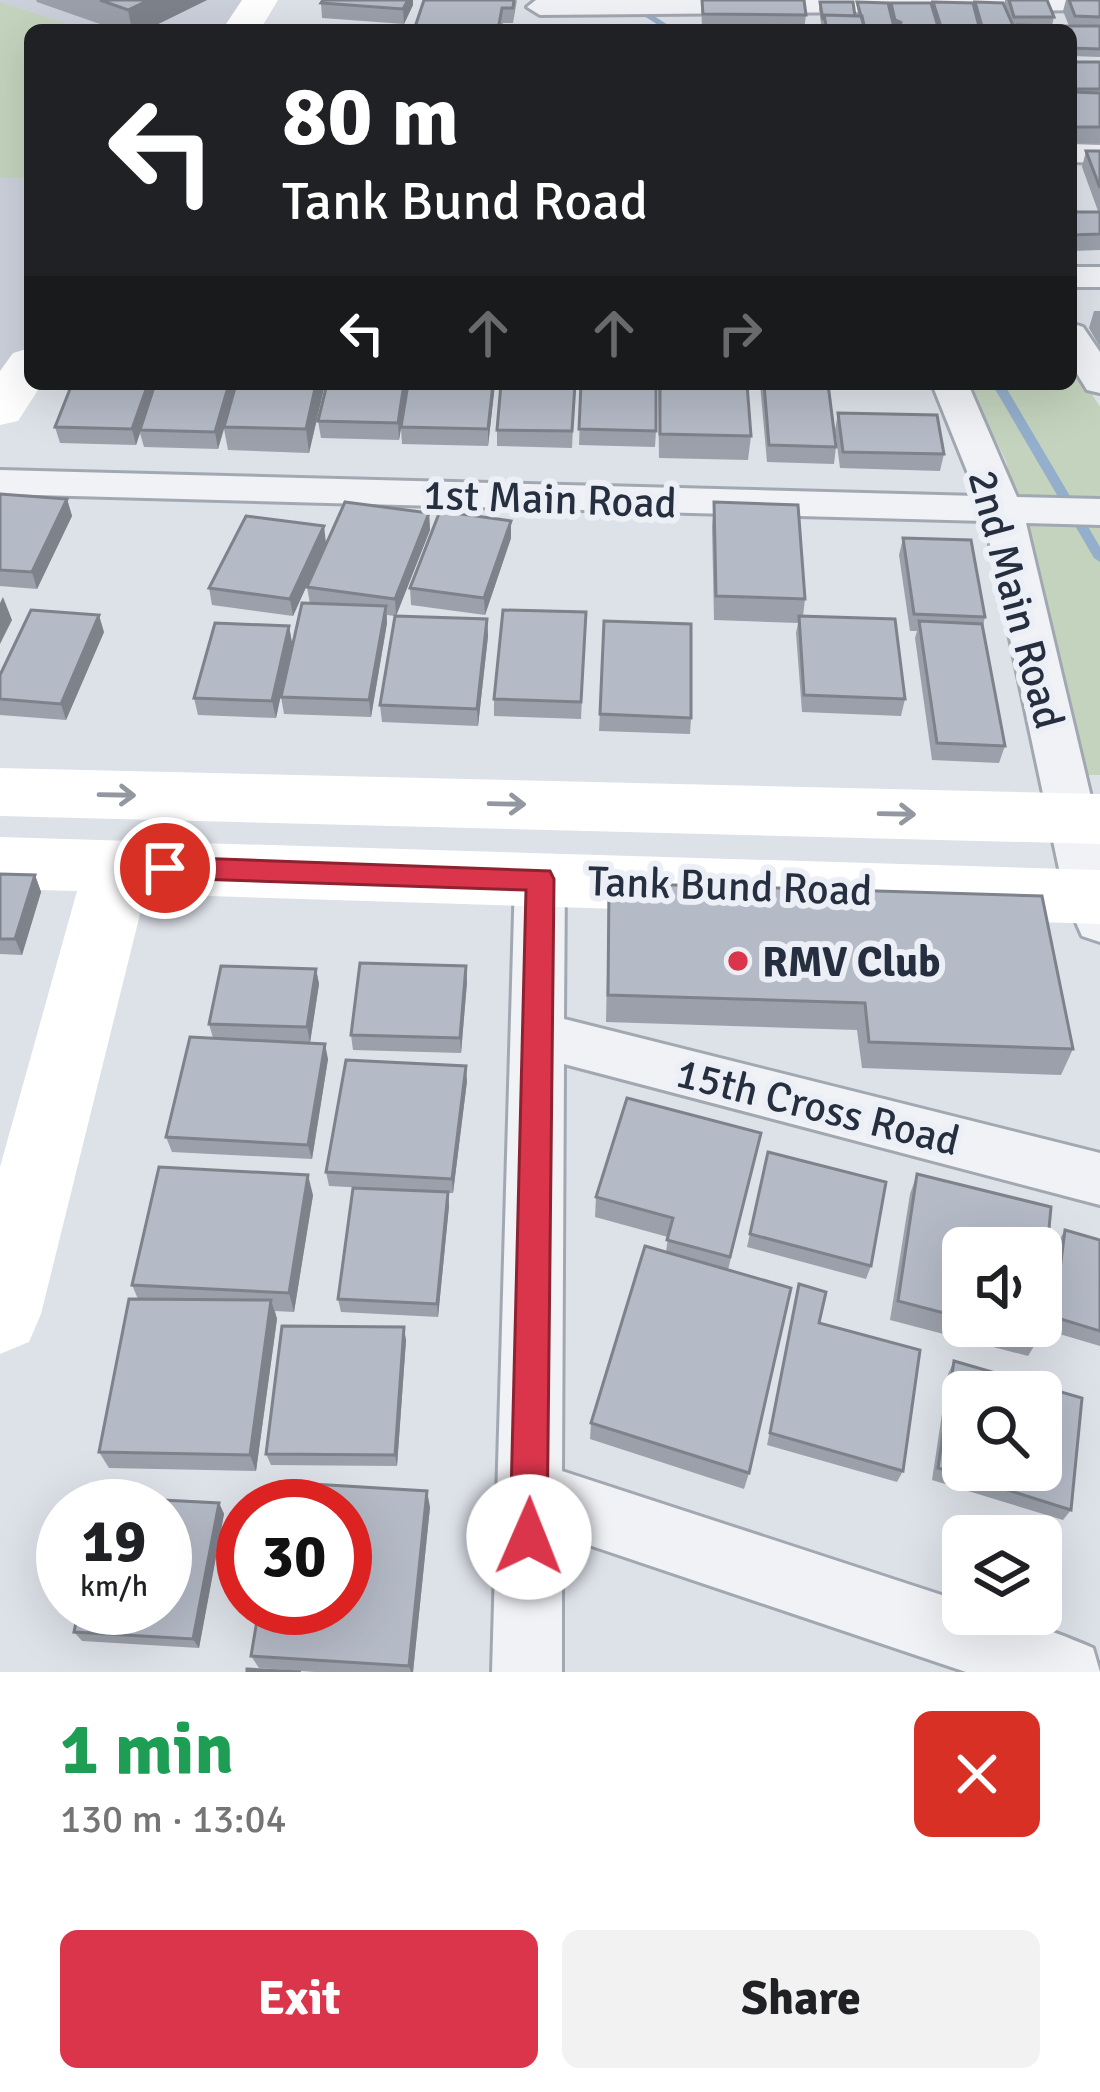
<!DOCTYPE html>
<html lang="en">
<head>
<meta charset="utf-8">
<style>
  :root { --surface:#fff; --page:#f2f2f2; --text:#202124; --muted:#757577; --accent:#db354c }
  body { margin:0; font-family:Signika,sans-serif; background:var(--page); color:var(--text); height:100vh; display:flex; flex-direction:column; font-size:45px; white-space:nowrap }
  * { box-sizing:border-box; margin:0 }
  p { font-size:39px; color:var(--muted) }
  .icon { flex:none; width:66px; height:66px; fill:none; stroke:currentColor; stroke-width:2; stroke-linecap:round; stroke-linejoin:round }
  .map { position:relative; height:1672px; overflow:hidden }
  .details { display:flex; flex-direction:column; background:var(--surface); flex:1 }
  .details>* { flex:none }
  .banner { position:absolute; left:24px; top:24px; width:1053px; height:366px; border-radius:18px; box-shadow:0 12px 48px #0002; background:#202124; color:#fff; overflow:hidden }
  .controls { position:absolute; left:942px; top:1227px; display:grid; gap:24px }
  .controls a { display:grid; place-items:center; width:120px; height:120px; border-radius:18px; background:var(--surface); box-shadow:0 12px 48px #0002; font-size:60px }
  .speed { position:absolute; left:36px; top:1479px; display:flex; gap:24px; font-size:60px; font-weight:700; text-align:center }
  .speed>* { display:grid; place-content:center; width:156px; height:156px; border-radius:50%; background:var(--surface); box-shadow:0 12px 48px #0002; line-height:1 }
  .speed small { font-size:30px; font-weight:400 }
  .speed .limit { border:18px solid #d22; background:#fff; color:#111 }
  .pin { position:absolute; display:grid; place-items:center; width:102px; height:102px; color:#fff; margin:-51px; border:6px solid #fff; border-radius:50%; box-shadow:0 3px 12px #0007 }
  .me { position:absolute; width:132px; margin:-66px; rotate:1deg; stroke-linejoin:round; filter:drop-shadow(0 0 9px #0008) }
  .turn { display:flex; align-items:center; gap:42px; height:252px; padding:0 60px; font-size:54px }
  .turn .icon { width:156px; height:156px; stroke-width:2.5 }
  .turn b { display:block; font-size:84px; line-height:102px }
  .lanes { display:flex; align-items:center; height:114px; padding:0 60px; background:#0003; justify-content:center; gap:60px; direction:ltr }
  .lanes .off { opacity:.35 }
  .round { display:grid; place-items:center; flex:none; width:126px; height:126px; border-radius:18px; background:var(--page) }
  .headline { display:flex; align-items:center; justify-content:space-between; height:204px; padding:0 60px }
  h1 { font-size:72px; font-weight:700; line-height:90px; color:#1e9e55 }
  .cta { display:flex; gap:24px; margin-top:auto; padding:24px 60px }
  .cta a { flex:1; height:138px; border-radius:18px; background:var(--accent); color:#fff; font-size:48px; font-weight:700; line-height:138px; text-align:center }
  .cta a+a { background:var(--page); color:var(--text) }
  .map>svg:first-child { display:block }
  .built { fill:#cbd0db }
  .green { fill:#c3d3bd }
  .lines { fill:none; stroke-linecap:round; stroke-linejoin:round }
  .stream { fill:#94afcc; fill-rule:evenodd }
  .street-casing { stroke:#a2a8b2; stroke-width:6 }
  .street { fill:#f0f2f6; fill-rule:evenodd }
  .secondary { fill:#fff; fill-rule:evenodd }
  .wall { fill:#9ba0aa }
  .shaded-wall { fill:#7e828b }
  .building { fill:#b4bac6; stroke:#7e828b; stroke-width:3; fill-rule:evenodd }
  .oneway { stroke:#9297a0 }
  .route { fill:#db354c; stroke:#8e2231; stroke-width:3 }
  .poi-dot { fill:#db354c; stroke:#ecf0f6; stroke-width:4.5 }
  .labels { text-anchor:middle; stroke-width:12; stroke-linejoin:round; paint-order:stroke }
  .street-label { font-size:42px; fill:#252f40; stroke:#ecf0f6 }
  .poi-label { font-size:42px; font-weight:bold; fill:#252f40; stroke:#ecf0f6; text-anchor:start }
</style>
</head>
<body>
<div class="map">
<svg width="1100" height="1672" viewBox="0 0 1100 1672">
  <rect width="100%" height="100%" fill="#dde1e8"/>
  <path class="built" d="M 0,0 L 248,0 L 229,30 L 30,30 L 30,342 L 0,389 Z"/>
  <path class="green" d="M 0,2 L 84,30 L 30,30 L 30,178 L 0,178 Z
    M 1071,360 L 1100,407 L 1100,775 L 1080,775 L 1006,461 L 967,384 L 1071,384 Z"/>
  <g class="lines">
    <path class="stream" d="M 619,0 L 629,0 L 676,30 L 666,30 Z
      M 992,384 L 1004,384 L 1100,547 L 1100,562 L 1094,558 Z"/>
    <defs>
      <path id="street" d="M 536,0 L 1100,0 L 1100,10 L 540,15 L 527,7 Z
        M 1071,144 L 1100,145 L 1100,163 L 1071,162 Z
        M 1071,267 L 1100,267 L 1100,287 L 1071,287 Z
        M 1071,323 L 1083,327 L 1100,352 L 1100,393 L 1087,390 L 1071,364 Z
        M 932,384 L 968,384 L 1017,497 L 1100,499 L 1100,525 L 1026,523 L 1100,835 L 1100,942 L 1082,936 L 1065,897 L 985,521 L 0,494 L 0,470 L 977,496 Z
        M 540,860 L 557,865 L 565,879 L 564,1019 L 1100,1153 L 1100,1205 L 564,1064 L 562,1471 L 963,1602 L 963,1614 C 1009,1614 1051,1630 1093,1648 L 1100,1672 L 966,1672 L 562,1536 L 562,1672 L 492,1672 L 515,879 L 523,865 Z"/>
    </defs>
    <use href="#street" class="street-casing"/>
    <use href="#street" class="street"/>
    <path class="secondary" d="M 242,0 L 278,0 L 260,30 L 222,30 Z
      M 30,348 L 30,384 L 42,384 L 18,421 L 0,425 L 0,371 L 13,353 Z
      M 0,768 L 1100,794 L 1100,844 L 0,816 Z
      M 0,837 L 1100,870 L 1100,924 L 145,894 L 41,1314 L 29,1342 L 0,1354 L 0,1167 L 77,891 L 0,889 Z"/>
  </g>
  <path class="wall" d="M 36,0 L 207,0 L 146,30 L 117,30 L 37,2 Z
    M 323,0 L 413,0 L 413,5 L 404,24 L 322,18 L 321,3 Z
    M 517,0 L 513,23 L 503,23 L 501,30 L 414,30 Z
    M 701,0 L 804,0 L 806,15 L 804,30 L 702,28 Z
    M 1005,0 L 1047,0 L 1054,17 L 1052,26 L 1055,30 L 822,30 L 819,9 L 820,2 L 858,16 L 857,2 L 890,10 L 891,3 L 932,8 L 933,2 L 974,8 L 975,2 L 1004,5 Z
    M 1066,0 L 1100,0 L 1100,57 L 1071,56 L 1071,30 L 1055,30 L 1057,26 L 1069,26 L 1063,11 Z
    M 1071,62 L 1100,62 L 1100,143 L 1071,143 Z
    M 1086,151 L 1100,151 L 1100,211 L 1098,211 L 1082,167 Z
    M 1071,212 L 1100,212 L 1100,250 L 1071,251 Z
    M 1094,311 L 1100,311 L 1100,347 L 1089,328 Z
    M 72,384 L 325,384 L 309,453 L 228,450 L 224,429 L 218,449 L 144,447 L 140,433 L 136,445 L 60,443 L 55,427 Z
    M 327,384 L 495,384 L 488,446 L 402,444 L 401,429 L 399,440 L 321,438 L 318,421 Z
    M 575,384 L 572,448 L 497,446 L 497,430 Z
    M 581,384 L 656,431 L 655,447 L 579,445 Z
    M 658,384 L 747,384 L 751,436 L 748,460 L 659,458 Z
    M 760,384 L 828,384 L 836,447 L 834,464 L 767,462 Z
    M 838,413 L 944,454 L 940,471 L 840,468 L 835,430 Z
    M 0,494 L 67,499 L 72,516 L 37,589 L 0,586 Z
    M 714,502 L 805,599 L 803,616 L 905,699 L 901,716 L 802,712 L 796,633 L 798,623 L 714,620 L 712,526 Z
    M 429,513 L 430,530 L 396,616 L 487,619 L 488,636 L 478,726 L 382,722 L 380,705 L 395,616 L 387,615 L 387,623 L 371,717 L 284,714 L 281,697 L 310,604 L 307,587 Z
    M 511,521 L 511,538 L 485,615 L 411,605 L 410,588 Z
    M 903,538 L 985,617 L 983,626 L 1005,746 L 999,763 L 932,760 L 915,638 L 917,631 L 910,631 L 899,555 Z
    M 326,543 L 293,616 L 212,605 L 209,588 Z
    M 586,612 L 581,719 L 494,716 L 494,699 Z
    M 604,621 L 691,718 L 690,734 L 599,731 Z
    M 289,626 L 292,643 L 276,718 L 198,715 L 194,698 Z
    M 104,632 L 66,720 L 0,715 L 0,675 Z
    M 0,874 L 35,875 L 41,892 L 22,955 L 0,954 Z
    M 609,883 L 1073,1049 L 1061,1075 L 862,1068 L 857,1030 L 606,1022 Z
    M 466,966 L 467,982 L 461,1053 L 353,1050 L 351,1035 Z
    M 316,969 L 319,984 L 310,1043 L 328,1059 L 312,1159 L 172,1152 L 166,1137 L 213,1038 L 209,1024 Z
    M 467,1081 L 453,1193 L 448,1193 L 449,1206 L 438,1317 L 341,1312 L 338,1299 L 406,1190 L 329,1186 L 326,1172 Z
    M 761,1133 L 728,1270 L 749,1473 L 744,1489 L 590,1439 L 591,1423 L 666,1252 L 668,1237 L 595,1217 L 596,1197 Z
    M 768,1152 L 871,1266 L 866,1279 L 747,1247 Z
    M 917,1174 L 963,1248 L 963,1326 L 1040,1326 L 1039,1338 L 1028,1356 L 890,1320 L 910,1194 Z
    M 313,1195 L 294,1312 L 275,1311 L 277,1319 L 256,1471 L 109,1468 L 99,1452 L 138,1299 L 132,1285 Z
    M 1065,1230 L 1100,1240 L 1100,1346 L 1046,1330 L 1057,1244 Z
    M 799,1284 L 903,1471 L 897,1482 L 767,1445 Z
    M 406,1340 L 397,1466 L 271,1465 L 266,1454 Z
    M 954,1361 L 1071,1510 L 1063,1520 L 932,1480 L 948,1374 Z
    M 219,1503 L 224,1514 L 199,1648 L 82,1641 L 74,1632 Z
    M 430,1507 L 413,1672 L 315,1672 L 259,1668 L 251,1656 Z"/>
  <path class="shaded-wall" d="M 149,0 L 207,0 L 146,30 L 132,30 L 128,10 Z
    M 408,0 L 413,0 L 413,5 L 404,24 L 403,9 Z
    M 148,384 L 157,384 L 140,430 L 140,433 L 136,445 L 132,429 Z
    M 229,384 L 237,384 L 218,449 L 215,432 Z
    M 316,384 L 325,384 L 309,453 L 306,429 Z
    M 404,384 L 408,384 L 399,440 L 398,423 Z
    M 493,384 L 495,384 L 488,446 L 488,429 Z
    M 67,499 L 72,516 L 37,589 L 32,572 Z
    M 429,513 L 430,530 L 396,616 L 395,599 Z
    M 511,521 L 511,538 L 485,615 L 484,598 Z
    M 324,526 L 326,543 L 293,616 L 290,599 Z
    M 3,597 L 12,620 L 0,644 L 0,603 Z
    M 386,606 L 387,623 L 371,717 L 369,700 Z
    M 99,615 L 104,632 L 66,720 L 61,704 Z
    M 487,619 L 488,636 L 478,726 L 477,709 Z
    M 289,626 L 292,643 L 276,718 L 272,701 Z
    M 35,875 L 41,892 L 22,955 L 15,939 Z
    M 466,966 L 467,982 L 461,1053 L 460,1038 Z
    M 316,969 L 319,984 L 310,1043 L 307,1027 Z
    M 325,1044 L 328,1059 L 312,1159 L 308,1145 Z
    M 466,1066 L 467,1081 L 453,1193 L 452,1179 Z
    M 308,1175 L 313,1195 L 294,1312 L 289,1293 Z
    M 448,1192 L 449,1206 L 438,1317 L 437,1304 Z
    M 271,1300 L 277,1319 L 256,1471 L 250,1455 Z
    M 404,1327 L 406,1340 L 397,1466 L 395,1455 Z
    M 427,1491 L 430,1507 L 413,1672 L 411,1672 L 409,1666 Z
    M 219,1503 L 224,1514 L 199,1648 L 193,1639 Z"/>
  <path class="building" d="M 100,0 L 149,0 L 128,10 Z
    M 323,0 L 408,0 L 403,9 L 321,3 Z
    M 424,0 L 514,0 L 513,8 L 502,8 L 498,30 L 414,30 Z
    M 702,0 L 804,0 L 806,15 L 703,14 Z
    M 1009,0 L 1047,0 L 1054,17 L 1014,17 Z
    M 1069,0 L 1100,0 L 1100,17 L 1075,16 Z
    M 820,2 L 853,2 L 855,16 L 824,15 L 823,20 Z
    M 857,2 L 888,3 L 893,23 L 902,23 L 895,20 L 891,3 L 931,3 L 939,30 L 865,30 Z
    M 933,2 L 973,3 L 980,30 L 942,30 Z
    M 975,2 L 1003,3 L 1015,30 L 983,30 Z
    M 824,15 L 862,16 L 865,30 L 827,30 Z
    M 1018,25 L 1054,26 L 1055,30 L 1020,30 Z
    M 1057,26 L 1100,26 L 1100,49 L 1071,48 L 1071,30 L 1058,30 Z
    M 1071,62 L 1100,62 L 1100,89 L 1071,89 Z
    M 1071,92 L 1100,93 L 1100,127 L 1071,127 Z
    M 1086,151 L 1100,151 L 1100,188 Z
    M 1071,212 L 1100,212 L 1100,234 L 1071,235 Z
    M 72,384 L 148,384 L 132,429 L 55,427 Z
    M 155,384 L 229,384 L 215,432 L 140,430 Z
    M 236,384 L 316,384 L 306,429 L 224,427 Z
    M 327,384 L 404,384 L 398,423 L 318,421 Z
    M 408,384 L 493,384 L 488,429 L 401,427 Z
    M 501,384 L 575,384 L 572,431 L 497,430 Z
    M 581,384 L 656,384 L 656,431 L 579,429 Z
    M 660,384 L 747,384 L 751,436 L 660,434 Z
    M 764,384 L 828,384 L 836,447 L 769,445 Z
    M 838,413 L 937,415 L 944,454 L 843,452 Z
    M 0,494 L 67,499 L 32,572 L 0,570 Z
    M 345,502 L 429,513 L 395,599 L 307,587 Z
    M 714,502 L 798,505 L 805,599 L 716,596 Z
    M 440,511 L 511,521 L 484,598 L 410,588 Z
    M 246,516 L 324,526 L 290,599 L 209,588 Z
    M 903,538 L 971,540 L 985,617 L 914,614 Z
    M 302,603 L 386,606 L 369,700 L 281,697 Z
    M 31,610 L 99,615 L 61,704 L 0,699 L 0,675 Z
    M 503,610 L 586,612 L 581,702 L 494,699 Z
    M 395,616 L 487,619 L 477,709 L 380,705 Z
    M 799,616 L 895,619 L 905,699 L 804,695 Z
    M 604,621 L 691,624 L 691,718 L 600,714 Z
    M 919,621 L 982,624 L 1005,746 L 937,743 Z
    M 215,623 L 289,626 L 272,701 L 194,698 Z
    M 0,874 L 35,875 L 15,939 L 0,939 Z
    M 609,883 L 1042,896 L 1073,1049 L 869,1042 L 865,1003 L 608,995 Z
    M 360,963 L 466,966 L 460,1038 L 351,1035 Z
    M 221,966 L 316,969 L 307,1027 L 209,1024 Z
    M 190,1037 L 325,1044 L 308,1145 L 166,1137 Z
    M 346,1060 L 466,1066 L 452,1179 L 326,1172 Z
    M 627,1098 L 761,1133 L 730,1257 L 667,1240 L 673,1218 L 596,1197 Z
    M 768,1152 L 886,1182 L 871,1266 L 750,1234 Z
    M 159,1167 L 308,1175 L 289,1293 L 132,1285 Z
    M 917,1174 L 1051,1207 L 1041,1316 L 1041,1248 L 963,1248 L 963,1318 L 898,1301 Z
    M 353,1188 L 448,1192 L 437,1304 L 338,1299 Z
    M 1065,1230 L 1100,1240 L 1100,1331 L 1054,1317 Z
    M 645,1246 L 791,1288 L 749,1473 L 591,1423 Z
    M 799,1284 L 826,1292 L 819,1323 L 920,1350 L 903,1471 L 770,1433 Z
    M 129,1299 L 271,1300 L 250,1455 L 99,1452 Z
    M 282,1326 L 404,1327 L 395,1455 L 266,1454 Z
    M 992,1326 L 1040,1326 L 1039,1338 Z
    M 954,1361 L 1082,1398 L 1071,1510 L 938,1468 ZM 963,1392 L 1041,1392 L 1041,1470 L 963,1470 Z
    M 279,1482 L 427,1491 L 409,1666 L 251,1656 L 259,1608 L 345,1608 L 345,1506 L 275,1506 Z
    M 104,1497 L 219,1503 L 193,1639 L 74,1632 L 79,1608 L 165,1608 L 165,1506 L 102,1506 Z
    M 247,1669 L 301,1672 L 247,1672 Z"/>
  <defs><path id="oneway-shaft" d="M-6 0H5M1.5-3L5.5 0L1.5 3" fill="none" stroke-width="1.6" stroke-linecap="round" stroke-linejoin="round" transform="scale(3)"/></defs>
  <g class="oneway">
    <use href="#oneway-shaft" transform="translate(117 795) rotate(1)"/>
    <use href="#oneway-shaft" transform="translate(507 804) rotate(1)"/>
    <use href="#oneway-shaft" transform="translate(897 814) rotate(1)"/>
  </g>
  <path class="route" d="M 165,857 L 550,871 L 554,879 L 547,1537 L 542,1550 L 529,1556 L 515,1550 L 510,1537 L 526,890 L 165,878 L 151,868 Z"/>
  <circle class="poi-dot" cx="738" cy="961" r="12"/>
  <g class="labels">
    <g class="street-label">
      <text transform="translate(550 498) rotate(2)" y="15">1st Main Road</text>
      <text transform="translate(1017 599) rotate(75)" y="15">2nd Main Road</text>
      <text transform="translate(730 885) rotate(2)" y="15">Tank Bund Road</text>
      <text transform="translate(818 1106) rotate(14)" y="15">15th Cross Road</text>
    </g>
    <g class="poi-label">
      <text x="762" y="976">RMV Club</text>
    </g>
  </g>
</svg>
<div class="controls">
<a><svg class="icon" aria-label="sound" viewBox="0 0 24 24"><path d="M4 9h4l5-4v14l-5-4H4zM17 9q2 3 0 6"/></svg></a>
<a><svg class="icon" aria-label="search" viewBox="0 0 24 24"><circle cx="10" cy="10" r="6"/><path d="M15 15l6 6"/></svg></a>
<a><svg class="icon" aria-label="layers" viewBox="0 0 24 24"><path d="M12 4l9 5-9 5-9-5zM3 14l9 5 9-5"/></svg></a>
</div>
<div class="speed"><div>19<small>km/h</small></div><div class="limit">30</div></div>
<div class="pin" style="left:165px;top:868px;background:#d93025"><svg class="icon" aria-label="arrive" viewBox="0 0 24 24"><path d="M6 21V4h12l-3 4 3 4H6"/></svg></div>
<svg class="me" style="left:529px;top:1537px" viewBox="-20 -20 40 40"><circle r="19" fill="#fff"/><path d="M0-13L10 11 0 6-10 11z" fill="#db354c"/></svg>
<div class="banner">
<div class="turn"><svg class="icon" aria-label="left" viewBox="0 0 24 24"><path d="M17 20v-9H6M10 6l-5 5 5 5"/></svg><div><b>80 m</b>Tank Bund Road</div></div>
<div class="lanes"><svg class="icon" aria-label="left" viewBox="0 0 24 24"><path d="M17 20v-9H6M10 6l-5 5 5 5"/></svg><svg class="icon off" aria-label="ahead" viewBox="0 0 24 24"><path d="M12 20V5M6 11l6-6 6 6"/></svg><svg class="icon off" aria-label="ahead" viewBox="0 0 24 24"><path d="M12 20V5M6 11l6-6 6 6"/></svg><svg class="icon off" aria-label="right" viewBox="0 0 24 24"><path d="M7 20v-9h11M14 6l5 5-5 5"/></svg></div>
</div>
</div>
<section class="details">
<div class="headline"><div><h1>1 min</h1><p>130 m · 13:04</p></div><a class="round" style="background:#d93025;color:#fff"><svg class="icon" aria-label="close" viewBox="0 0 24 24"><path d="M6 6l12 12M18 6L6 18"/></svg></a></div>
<div class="cta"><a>Exit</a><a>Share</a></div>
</section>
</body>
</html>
